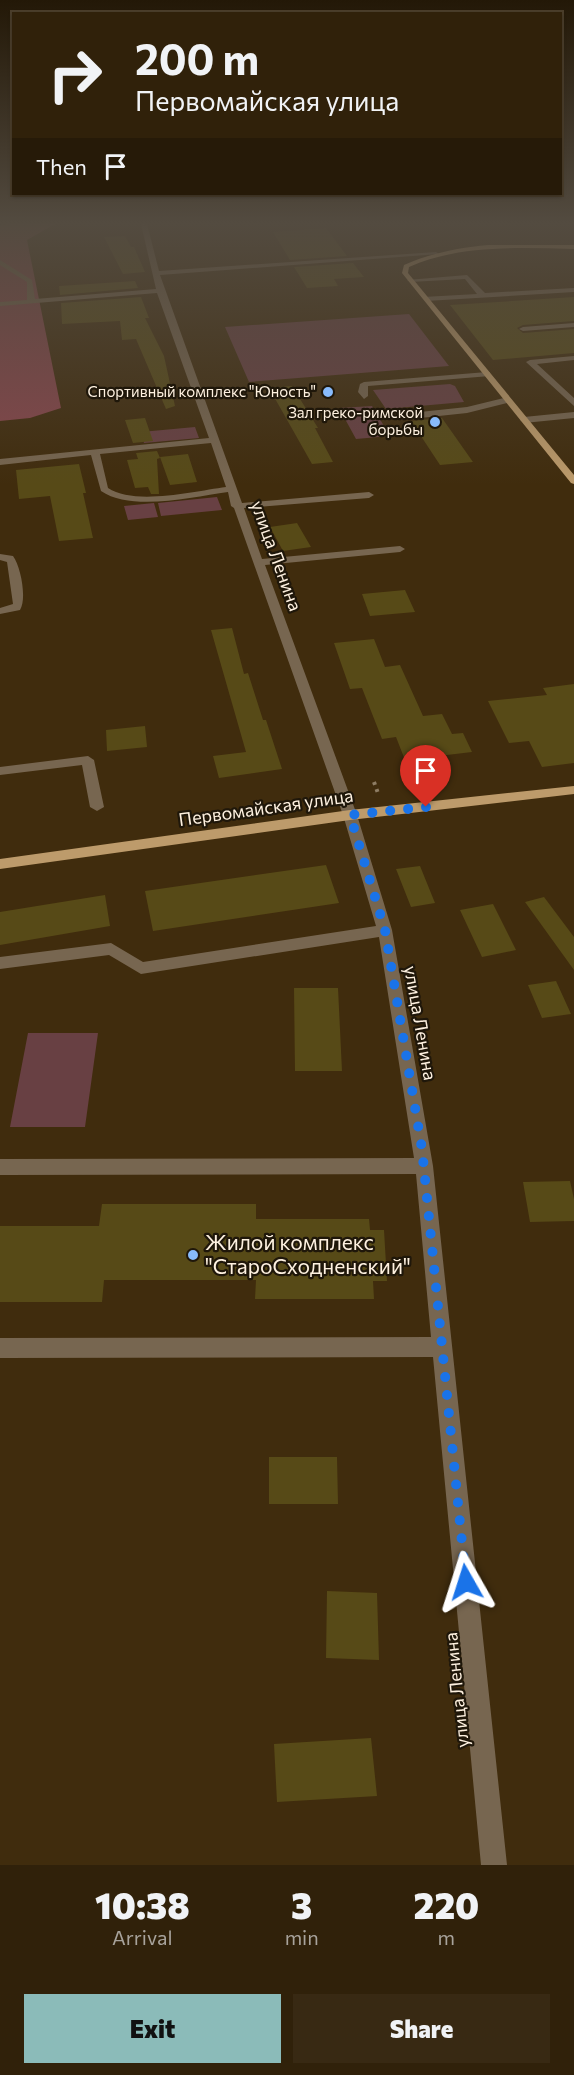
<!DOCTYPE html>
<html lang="en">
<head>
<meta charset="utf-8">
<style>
  :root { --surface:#30210a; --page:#382913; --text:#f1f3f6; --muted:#a8a39c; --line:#4b3e2b; --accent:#8bbbb9 }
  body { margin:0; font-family:Commissioner,sans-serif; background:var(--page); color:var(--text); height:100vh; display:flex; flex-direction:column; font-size:22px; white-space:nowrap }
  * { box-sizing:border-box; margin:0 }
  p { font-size:20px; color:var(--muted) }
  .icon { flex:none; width:33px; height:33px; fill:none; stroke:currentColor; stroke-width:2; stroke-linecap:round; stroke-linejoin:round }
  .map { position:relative; height:1865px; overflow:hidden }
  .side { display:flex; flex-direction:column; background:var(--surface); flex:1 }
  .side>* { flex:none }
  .hud { position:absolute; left:12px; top:12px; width:550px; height:183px; border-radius:0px; box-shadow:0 2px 4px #0004,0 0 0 2px var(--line); background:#30210a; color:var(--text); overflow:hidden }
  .pin { position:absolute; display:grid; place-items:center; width:51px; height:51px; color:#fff; margin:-62px -26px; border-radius:50% 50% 50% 0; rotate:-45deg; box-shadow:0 0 6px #0007 }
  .pin .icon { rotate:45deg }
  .me { position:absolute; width:66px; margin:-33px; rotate:354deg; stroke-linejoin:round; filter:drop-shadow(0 0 4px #0008) }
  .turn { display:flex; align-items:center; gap:21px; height:126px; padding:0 24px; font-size:27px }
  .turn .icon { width:78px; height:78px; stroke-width:2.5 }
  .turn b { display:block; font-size:42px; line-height:51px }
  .then { display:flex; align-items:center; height:57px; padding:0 24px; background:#0003; gap:12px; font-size:22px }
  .eta { display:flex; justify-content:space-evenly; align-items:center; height:102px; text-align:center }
  .eta b { font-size:36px; font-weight:800; line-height:42px }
  .primary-button { display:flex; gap:12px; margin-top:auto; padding:12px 24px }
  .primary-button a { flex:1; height:69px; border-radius:0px; background:var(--accent); color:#111; font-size:24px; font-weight:800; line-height:69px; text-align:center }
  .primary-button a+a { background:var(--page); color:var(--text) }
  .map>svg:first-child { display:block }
  .green { fill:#684043 }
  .forest { fill:#87464c }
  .building { fill:#574a17 }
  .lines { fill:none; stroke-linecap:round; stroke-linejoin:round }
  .path { stroke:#8e7d64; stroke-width:4; stroke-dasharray:3 4.5; stroke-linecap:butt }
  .minor { fill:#776650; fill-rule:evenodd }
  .major { fill:#bd9b6b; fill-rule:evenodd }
  .route { stroke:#1a73e8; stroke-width:10; stroke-dasharray:0 18 }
  .poi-dot { fill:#88bbfc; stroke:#1f170a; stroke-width:2 }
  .labels { text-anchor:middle; stroke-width:4.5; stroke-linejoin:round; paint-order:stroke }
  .far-poi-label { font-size:15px; fill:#fef1e0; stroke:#1f170a; text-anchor:end }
  .street-label { font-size:18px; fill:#fef1e0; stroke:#1f170a }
  .near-poi-label { font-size:21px; fill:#fef1e0; stroke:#1f170a; text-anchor:start }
</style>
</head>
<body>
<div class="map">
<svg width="574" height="1865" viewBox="0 0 574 1865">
  <rect width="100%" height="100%" fill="#402c0d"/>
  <path class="green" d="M 409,314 L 449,366 L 249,382 L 225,327 Z
    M 450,384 L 455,386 L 464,402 L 386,409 L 373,390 Z
    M 372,406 L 390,436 L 356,439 L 339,408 Z
    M 195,427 L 199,438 L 144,443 L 141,432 Z
    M 217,497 L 222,510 L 161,516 L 158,503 Z
    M 154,503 L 158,517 L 128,520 L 124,506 Z
    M 28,1033 L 98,1033 L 85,1127 L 10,1127 Z"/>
  <path class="forest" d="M 10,224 L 55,224 L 27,240 L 61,408 L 30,418 L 0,421 L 0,225 Z"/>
  <path class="building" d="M 326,228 L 347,256 L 290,260 L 273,232 Z
    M 125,236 L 131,247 L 134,247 L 145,272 L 123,274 L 104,237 Z
    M 353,263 L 364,277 L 334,279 L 338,286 L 307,288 L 294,267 Z
    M 135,281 L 138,288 L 60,295 L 59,286 Z
    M 141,297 L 149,318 L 145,318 L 164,356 L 175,406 L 166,409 L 136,339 L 122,340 L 120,321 L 62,324 L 61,303 Z
    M 574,297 L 574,321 L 523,325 L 517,328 L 523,333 L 574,329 L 574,353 L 493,360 L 450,305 Z
    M 292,386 L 318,428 L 315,428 L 333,462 L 312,464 L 269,388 Z
    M 145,418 L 153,441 L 133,443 L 125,420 Z
    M 442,418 L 473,462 L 440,465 L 411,421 Z
    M 157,451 L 160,458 L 157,459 L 159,494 L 151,494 L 148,487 L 135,488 L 127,460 L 138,459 L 136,453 Z
    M 188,454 L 197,482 L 170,485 L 160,457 Z
    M 79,464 L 86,493 L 83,493 L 93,538 L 59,541 L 50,496 L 19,499 L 16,470 Z
    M 297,523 L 311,547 L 283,551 L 270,527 Z
    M 405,590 L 415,612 L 370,616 L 362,594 Z
    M 232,628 L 244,674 L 248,673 L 263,720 L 266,720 L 282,769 L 219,778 L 213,756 L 246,752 L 211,630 Z
    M 374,639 L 385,667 L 400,665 L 423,716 L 442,714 L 452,734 L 463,733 L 472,752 L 405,760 L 396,737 L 382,739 L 362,688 L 350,689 L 334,643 Z
    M 574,684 L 574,763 L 542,767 L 529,741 L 509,743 L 488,701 L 547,695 L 543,688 Z
    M 145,726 L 147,747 L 107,751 L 106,730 Z
    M 326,865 L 339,903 L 153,931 L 145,891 Z
    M 420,866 L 435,903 L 411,907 L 396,869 Z
    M 105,895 L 110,926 L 0,945 L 0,912 Z
    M 544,897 L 574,937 L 574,970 L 525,902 Z
    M 493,904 L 516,950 L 482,957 L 460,910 Z
    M 556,981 L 571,1014 L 542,1018 L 528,985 Z
    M 294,988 L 338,988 L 342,1071 L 295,1071 Z
    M 570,1181 L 574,1199 L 574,1221 L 530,1222 L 523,1182 Z
    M 102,1204 L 256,1204 L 256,1219 L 369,1219 L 370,1230 L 384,1230 L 387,1281 L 373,1281 L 374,1299 L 255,1299 L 256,1280 L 104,1280 L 102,1302 L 0,1302 L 0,1226 L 99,1226 Z
    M 269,1457 L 337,1457 L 338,1504 L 269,1504 Z
    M 327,1591 L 377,1593 L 379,1660 L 326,1658 Z
    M 371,1738 L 377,1796 L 277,1802 L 274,1744 Z"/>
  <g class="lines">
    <path class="path" d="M 374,782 L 379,796"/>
    <path class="minor" d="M 141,224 L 147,224 L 159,271 L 436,252 L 439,254 L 160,275 L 242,503 L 369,492 L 374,495 L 369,498 L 244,508 L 262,559 L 400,546 L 405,549 L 400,552 L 265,565 L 357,815 L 392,930 L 433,1166 L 507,1865 L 481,1865 L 433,1357 L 0,1358 L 0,1338 L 431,1337 L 416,1174 L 0,1175 L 0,1159 L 414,1158 L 379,937 L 141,974 L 109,955 L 0,969 L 0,957 L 111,943 L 143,962 L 376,926 L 343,815 L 234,508 L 231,506 L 228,492 C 192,497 132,512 101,491 L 91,455 L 0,465 L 0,459 L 209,438 L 157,293 L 0,306 L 0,302 L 27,300 L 27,282 L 0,265 L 0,260 L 32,280 L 35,299 L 156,289 ZM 211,443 L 226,487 C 195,491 135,506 108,488 L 100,454 Z
      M 467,275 L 485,293 L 574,288 L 574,292 L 426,301 L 423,297 L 477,294 L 465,279 L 410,282 L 407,280 Z
      M 574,323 L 574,327 L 523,331 L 519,329 L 523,327 Z
      M 574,356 L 574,360 L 537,364 L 574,398 L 574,406 L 526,362 L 530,360 Z
      M 487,372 L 490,372 L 490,376 L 368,386 L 368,396 L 364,399 L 358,392 L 360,384 L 364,382 Z
      M 508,397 L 512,400 L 511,402 L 467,413 L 401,420 L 397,417 L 401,414 L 467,407 Z
      M 574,412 L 574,418 L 524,423 L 520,420 L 524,417 Z
      M 0,554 L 13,556 C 21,567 27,599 20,610 L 0,614 L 0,608 L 13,604 L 7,562 L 0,560 Z
      M 88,756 L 94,760 L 104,807 L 97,811 L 90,807 L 82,765 L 0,775 L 0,767 Z"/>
    <path class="major" d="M 488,245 L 574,245 L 574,249 C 518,248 461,244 409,267 L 408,273 L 574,475 L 574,484 L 571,483 L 402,273 L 404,265 C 431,253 458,248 488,245 Z
      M 574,786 L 574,794 L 350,820 L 0,869 L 0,859 L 350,810 Z"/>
  </g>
  <linearGradient id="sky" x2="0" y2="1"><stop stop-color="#231807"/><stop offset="0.46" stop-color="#534b40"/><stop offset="1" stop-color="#534b40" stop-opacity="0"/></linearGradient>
  <rect width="574" height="485" fill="url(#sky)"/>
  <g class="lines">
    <path class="route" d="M 426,807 L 350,815 L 385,930 L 422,1149 L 466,1582"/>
  </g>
  <g class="poi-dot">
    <circle cx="328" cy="392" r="6"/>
    <circle cx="435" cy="422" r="6"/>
    <circle cx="193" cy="1255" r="6"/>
  </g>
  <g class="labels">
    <g class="far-poi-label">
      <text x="316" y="397">Спортивный комплекс "Юность"</text>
      <text x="423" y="418">Зал греко-римской<tspan x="423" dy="17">борьбы</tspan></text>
    </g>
    <g class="street-label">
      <text transform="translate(276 556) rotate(70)" y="6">улица Ленина</text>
      <text transform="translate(266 808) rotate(-8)" y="6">Первомайская улица</text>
      <text transform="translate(420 1023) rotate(80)" y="6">улица Ленина</text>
      <text transform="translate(457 1690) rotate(-96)" y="6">улица Ленина</text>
    </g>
    <g class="near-poi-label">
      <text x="205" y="1250">Жилой комплекс<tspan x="205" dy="24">"СтароСходненский"</tspan></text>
    </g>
  </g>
</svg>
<div class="pin" style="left:426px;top:807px;background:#d93025"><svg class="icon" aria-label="arrive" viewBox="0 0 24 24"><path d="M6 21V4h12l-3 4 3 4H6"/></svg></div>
<svg class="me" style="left:466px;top:1582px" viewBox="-20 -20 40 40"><path d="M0-17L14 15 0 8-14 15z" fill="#1a73e8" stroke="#fff" stroke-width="4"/></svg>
<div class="hud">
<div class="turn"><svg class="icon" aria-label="right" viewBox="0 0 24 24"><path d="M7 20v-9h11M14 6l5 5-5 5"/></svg><div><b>200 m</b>Первомайская улица</div></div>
<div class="then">Then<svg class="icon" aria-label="arrive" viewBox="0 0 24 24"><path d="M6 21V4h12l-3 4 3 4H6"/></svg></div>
</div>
</div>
<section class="side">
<div class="eta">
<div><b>10:38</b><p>Arrival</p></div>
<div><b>3</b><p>min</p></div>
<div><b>220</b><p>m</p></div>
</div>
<div class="primary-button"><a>Exit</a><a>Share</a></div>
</section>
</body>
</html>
